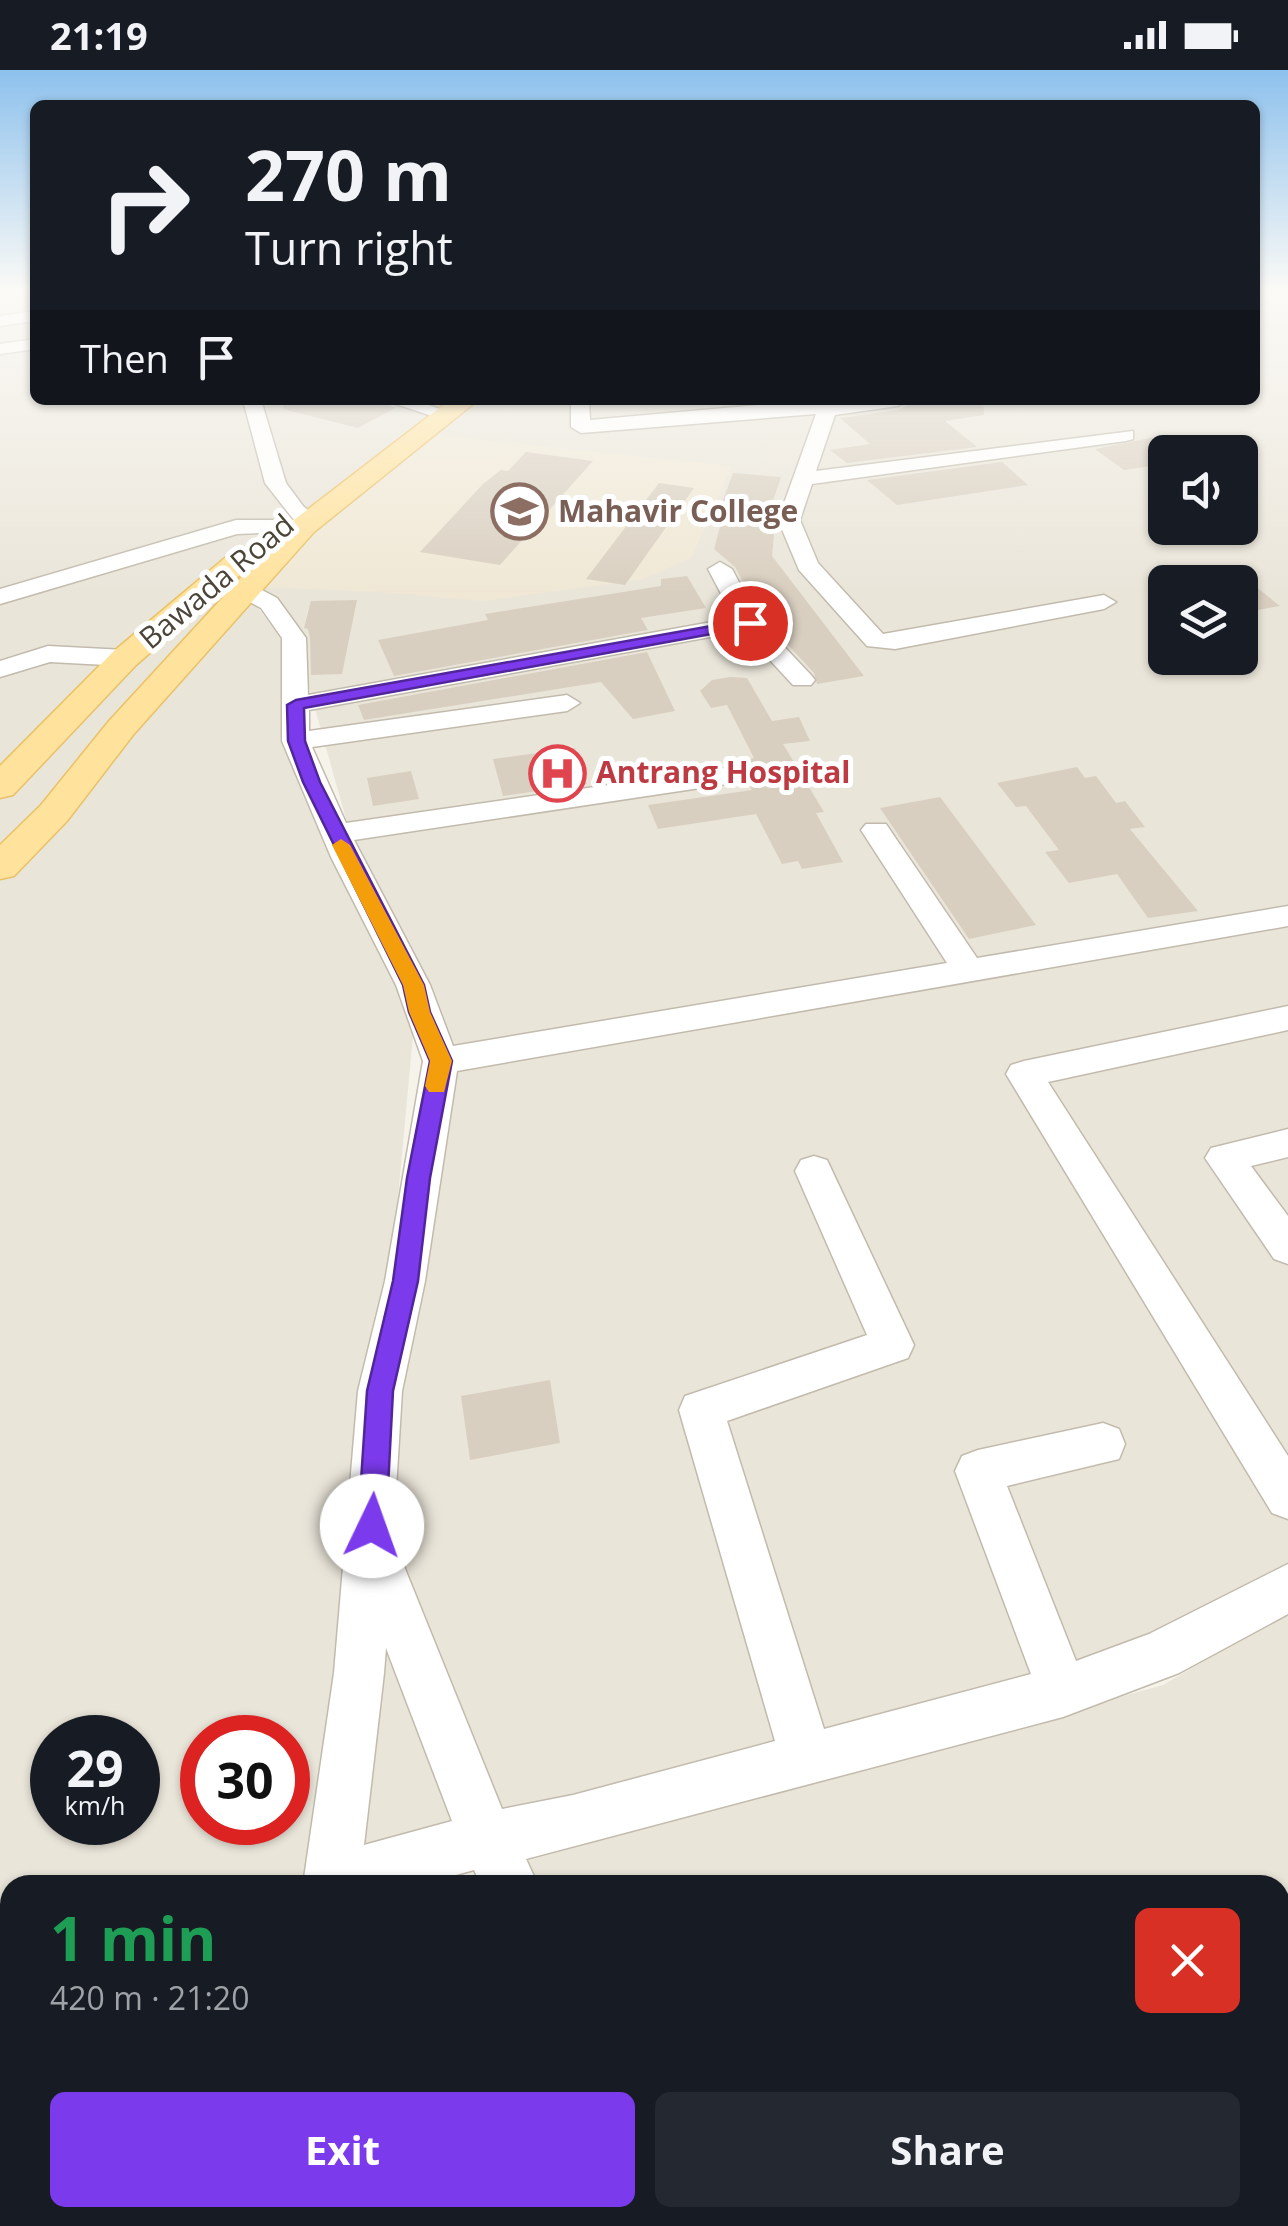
<!DOCTYPE html>
<html lang="en">
<head>
<meta charset="utf-8">
<style>
  :root { --surface:#171b24; --page:#242831; --text:#f1f3f6; --muted:#9ea1a6; --accent:#7c3aed }
  body { margin:0; font-family:"Open Sans",sans-serif; background:var(--page); color:var(--text); height:100vh; display:flex; flex-direction:column; font-size:38px; white-space:nowrap }
  * { box-sizing:border-box; margin:0 }
  p { font-size:32px; color:var(--muted) }
  .icon { flex:none; width:55px; height:55px; fill:none; stroke:currentColor; stroke-width:2; stroke-linecap:round; stroke-linejoin:round }
  .map { position:relative; flex:1; overflow:hidden }
  .panel { position:absolute; left:0px; top:1805px; width:1290px; height:352px; display:flex; flex-direction:column; background:var(--surface); border-radius:30px 30px 0 0; box-shadow:0 2px 8px #0004 }
  .panel>* { flex:none }
  .hud { position:absolute; left:30px; top:30px; width:1230px; height:305px; border-radius:15px; box-shadow:0 2px 8px #0004; background:#171b24; color:var(--text); overflow:hidden }
  .buttons { position:absolute; left:1148px; top:365px; display:grid; gap:20px }
  .buttons a { display:grid; place-items:center; width:110px; height:110px; border-radius:15px; background:var(--surface); box-shadow:0 2px 8px #0004; font-size:50px }
  .speed { position:absolute; left:30px; top:1645px; display:flex; gap:20px; font-size:50px; font-weight:700; text-align:center }
  .speed>* { display:grid; place-content:center; width:130px; height:130px; border-radius:50%; background:var(--surface); box-shadow:0 2px 8px #0004; line-height:1 }
  .speed small { font-size:25px; font-weight:400 }
  .speed .limit { border:15px solid #d22; background:#fff; color:#111 }
  .pin { position:absolute; display:grid; place-items:center; width:85px; height:85px; color:#fff; margin:-42px; border:5px solid #fff; border-radius:50%; box-shadow:0 2px 10px #0007 }
  .me { position:absolute; width:110px; margin:-55px; rotate:3deg; stroke-linejoin:round; filter:drop-shadow(0 0 8px #0008) }
  .turn { display:flex; align-items:center; gap:35px; height:210px; padding:0 50px; font-size:45px }
  .turn .icon { width:130px; height:130px; stroke-width:2.5 }
  .turn b { display:block; font-size:70px; line-height:85px }
  .then { display:flex; align-items:center; height:95px; padding:0 50px; background:#0003; gap:20px; font-size:38px }
  .round { display:grid; place-items:center; flex:none; width:105px; height:105px; border-radius:15px; background:var(--page) }
  .head { display:flex; align-items:center; justify-content:space-between; height:170px; padding:0 50px }
  h1 { font-size:60px; font-weight:700; line-height:75px; color:#1e9e55 }
  .cta { display:flex; gap:20px; margin-top:auto; padding:20px 50px }
  .cta a { flex:1; height:115px; border-radius:15px; background:var(--accent); color:#fff; font-size:40px; font-weight:700; line-height:115px; text-align:center }
  .cta a+a { background:var(--page); color:var(--text) }
  .status { display:flex; justify-content:space-between; align-items:center; height:70px; padding:0 50px; background:var(--surface); direction:ltr }
  .status svg { height:28px; fill:currentColor }
  .map>svg:first-child { display:block }
  .residential { fill:#eae5d9; fill-rule:evenodd }
  .education { fill:#f0e8d5 }
  .building { fill:#d9cfc0 }
  .lines { fill:none; stroke-linecap:round; stroke-linejoin:round }
  .minor-casing { stroke:#c2bbad; stroke-width:3 }
  .major-casing { stroke:#eac166; stroke-width:3 }
  .minor { fill:#fff; fill-rule:evenodd }
  .major { fill:#ffe29c; fill-rule:evenodd }
  .route { fill:#7c3aed; stroke:#51269a; stroke-width:2.5 }
  .slow { fill:#f59e0b }
  .labels { text-anchor:middle; stroke-width:10; stroke-linejoin:round; paint-order:stroke }
  .far-education-label { font-size:30px; font-weight:bold; fill:#785e54; stroke:#fff; text-anchor:start }
  .far-street-label { font-size:30px; fill:#4b4438; stroke:#fff }
  .far-health-label { font-size:30px; font-weight:bold; fill:#be3a42; stroke:#fff; text-anchor:start }
</style>
</head>
<body>
<div class="status"><b>21:19</b><svg viewBox="0 0 49 12"><path d="M0 12V9h3v3zM5 12V6h3v6zM10 12V3h3v9zM15 12V0h3v12zM26 1h20v11H26zM47 4h2v5h-2z"/></svg></div>
<div class="map">
<svg width="1288" height="2156" viewBox="0 0 1288 2156">
  <rect width="100%" height="100%" fill="#f6f3eb"/>
  <path class="residential" d="M 0,222 L 35,222 L 35,330 L 1255,330 L 1255,222 L 1288,222 L 1288,1530 L 917,1662 L 337,1798 L 442,992 L 367,824 L 295,567 L 265,529 L 258,538 L 280,566 L 288,616 L 414,955 L 382,1299 L 325,1815 L 10,1815 L 10,2148 L 1280,2148 L 1280,1815 L 440,1815 L 1163,1615 L 1288,1542 L 1288,2156 L 0,2156 ZM 1165,382 L 1240,382 L 1240,458 L 1165,458 ZM 1165,512 L 1240,512 L 1240,588 L 1165,588 ZM 52,1668 L 138,1668 L 138,1752 L 52,1752 ZM 202,1668 L 288,1668 L 288,1752 L 202,1752 Z"/>
  <path class="education" d="M 424,364 L 732,396 L 691,488 L 643,509 L 483,531 L 382,522 L 256,517 L 270,498 Z"/>
  <path class="building" d="M 285,330 L 380,330 L 395,338 L 358,358 L 283,339 Z
    M 916,330 L 983,330 L 984,345 L 945,351 L 977,377 L 847,393 L 830,380 L 870,374 L 840,348 L 899,340 Z
    M 1165,365 L 1165,394 L 1124,400 L 1095,379 Z
    M 526,382 L 593,391 L 500,495 L 420,482 L 483,414 L 501,400 L 508,401 Z
    M 1002,392 L 1028,415 L 897,435 L 867,410 Z
    M 733,403 L 781,407 L 773,431 L 777,432 L 772,486 L 864,606 L 817,614 L 814,603 L 762,547 L 735,497 L 714,479 L 725,438 L 720,438 Z
    M 659,413 L 694,418 L 625,515 L 586,509 Z
    M 1240,504 L 1280,536 L 1240,543 Z
    M 687,506 L 706,538 L 641,548 L 648,560 L 394,606 L 378,570 L 488,550 L 485,544 L 661,516 L 661,509 Z
    M 357,530 L 342,604 L 311,605 L 310,568 L 308,559 L 304,558 L 311,531 Z
    M 647,582 L 675,641 L 633,649 L 601,612 L 364,650 L 358,635 Z
    M 730,607 L 747,608 L 772,651 L 799,647 L 810,671 L 783,674 L 824,742 L 816,743 L 843,792 L 802,799 L 798,791 L 782,794 L 756,744 L 658,759 L 648,735 L 752,720 L 749,714 L 757,702 L 751,694 L 735,691 L 754,688 L 727,635 L 711,638 L 700,621 L 712,610 Z
    M 575,678 L 587,714 L 503,726 L 493,689 Z
    M 1077,697 L 1085,708 L 1096,706 L 1116,733 L 1125,731 L 1145,757 L 1130,759 L 1198,841 L 1148,848 L 1117,804 L 1069,813 L 1045,782 L 1059,780 L 1026,736 L 1016,737 L 997,713 Z
    M 411,701 L 419,729 L 373,736 L 367,708 Z
    M 940,727 L 1036,855 L 969,869 L 880,738 Z
    M 550,1310 L 560,1373 L 470,1390 L 461,1326 Z"/>
  <g class="lines">
    <defs>
      <path id="minor" d="M 35,241 L 35,251 L 0,256 L 0,246 Z
        M 35,269 L 35,279 L 0,284 L 0,274 Z
        M 243,330 L 261,330 L 286,413 L 303,436 L 321,451 L 312,461 L 237,464 L 0,534 L 0,519 L 236,450 L 294,450 L 265,413 Z
        M 384,330 L 415,330 L 445,341 L 435,347 Z
        M 571,330 L 589,330 L 590,350 L 804,331 L 827,334 L 907,330 L 898,336 L 835,345 L 816,401 L 1133,361 L 1133,369 L 1126,371 L 812,414 L 800,450 L 818,493 L 883,564 L 1104,525 L 1116,532 L 1104,539 L 895,579 L 867,576 L 799,500 L 778,450 L 816,344 L 581,363 L 571,357 Z
        M 720,492 L 732,499 L 759,550 L 811,605 L 815,610 L 811,615 L 793,615 L 743,561 L 309,640 L 309,661 L 567,625 L 580,633 L 567,641 L 312,677 L 346,753 L 740,696 L 750,698 L 754,704 L 750,710 L 740,712 L 354,770 L 430,915 L 453,976 L 947,893 L 861,760 L 866,754 L 886,754 L 977,888 L 1288,836 L 1288,856 L 457,1001 L 425,1211 L 402,1321 L 393,1469 L 502,1739 L 573,1725 L 775,1671 L 679,1340 L 685,1326 L 867,1265 L 795,1101 L 801,1090 L 814,1086 L 827,1090 L 914,1275 L 908,1288 L 727,1351 L 824,1659 L 1031,1604 L 955,1401 L 962,1386 L 978,1380 L 1103,1353 L 1119,1359 L 1125,1374 L 1119,1389 L 1007,1416 L 1076,1591 L 1149,1564 L 1288,1494 L 1288,1544 L 1179,1603 L 1063,1647 L 526,1789 L 538,1815 L 481,1815 L 474,1800 L 420,1815 L 303,1815 L 334,1603 L 358,1321 L 385,1211 L 423,991 L 396,915 L 331,787 L 282,671 L 282,568 L 261,538 L 242,528 L 200,519 L 196,514 L 208,507 L 258,518 L 277,528 L 306,568 L 308,625 L 734,548 L 708,499 ZM 386,1578 L 452,1751 L 364,1775 L 384,1603 Z
        M 48,576 L 125,580 L 138,588 L 125,596 L 50,592 L 0,607 L 0,591 Z
        M 1288,936 L 1288,960 L 1048,1012 L 1288,1386 L 1288,1449 L 1272,1443 L 1006,1004 L 1011,995 L 1024,991 Z
        M 1288,1059 L 1288,1087 L 1251,1096 L 1288,1146 L 1288,1194 L 1274,1189 L 1205,1088 L 1211,1078 Z
        M 276,2148 L 340,2148 L 340,2156 L 276,2156 Z
        M 452,2148 L 519,2148 L 522,2156 L 455,2156 Z
        M 636,2148 L 701,2148 L 704,2156 L 639,2156 Z"/>
      <path id="major" d="M 450,330 L 478,330 L 314,462 L 133,665 L 67,751 L 14,806 L 0,809 L 0,775 L 41,735 L 109,651 L 258,489 L 136,595 L 13,725 L 0,728 L 0,696 L 114,581 L 238,477 L 258,477 L 262,483 L 258,489 L 294,450 Z"/>
    </defs>
    <use href="#minor" class="minor-casing"/>
    <use href="#major" class="major-casing"/>
    <use href="#minor" class="minor"/>
    <use href="#major" class="major"/>
  </g>
  <linearGradient id="sky" x2="0" y2="1"><stop stop-color="#8dc1ed"/><stop offset="0.42" stop-color="#fbfaf6"/><stop offset="1" stop-color="#fbfaf6" stop-opacity="0"/></linearGradient>
  <rect width="1288" height="524" fill="url(#sky)"/>
  <path class="route" d="M 750,549 L 757,553 L 755,556 L 304,638 L 305,671 L 320,712 L 424,915 L 430,942 L 452,991 L 430,1108 L 418,1211 L 393,1321 L 386,1456 L 382,1466 L 372,1470 L 362,1466 L 358,1456 L 367,1321 L 393,1211 L 407,1108 L 430,991 L 409,942 L 403,915 L 303,712 L 288,671 L 287,635 L 296,630 Z"/>
  <path class="slow" d="M 341,769 L 350,775 L 424,915 L 430,942 L 452,991 L 444,1022 L 429,1022 L 425,1016 L 430,991 L 409,942 L 403,915 L 332,775 Z"/>
  <defs>
    <symbol id="university-ring" viewBox="-11 -11 22 22"><circle r="9.5" fill="#fff" stroke="#8d6e63" stroke-width="1.5"/><path d="M0-5L7-2L0 1L-7-2ZM-4 1L0 2.5L4 1V4Q0 6-4 4Z" fill="#8d6e63"/></symbol>
    <symbol id="hospital-ring" viewBox="-11 -11 22 22"><circle r="9.5" fill="#fff" stroke="#e0444e" stroke-width="1.5"/><path d="M-5-5h3v3.5h4V-5h3V5h-3V1.5h-4V5h-3Z" fill="#e0444e"/></symbol>
  </defs>
  <g fill-rule="evenodd">
    <use href="#university-ring" x="488" y="410" width="63" height="63"/>
    <use href="#hospital-ring" x="526" y="672" width="63" height="63"/>
  </g>
  <g class="labels">
    <g class="far-education-label">
      <text x="558" y="452">Mahavir College</text>
    </g>
    <g class="far-street-label">
      <text transform="translate(217 512) rotate(-40)" y="10">Bawada Road</text>
    </g>
    <g class="far-health-label">
      <text x="596" y="713">Antrang Hospital</text>
    </g>
  </g>
</svg>
<div class="buttons">
<a><svg class="icon" aria-label="sound" viewBox="0 0 24 24"><path d="M4 9h4l5-4v14l-5-4H4zM17 9q2 3 0 6"/></svg></a>
<a><svg class="icon" aria-label="layers" viewBox="0 0 24 24"><path d="M12 4l9 5-9 5-9-5zM3 14l9 5 9-5"/></svg></a>
</div>
<div class="speed"><div>29<small>km/h</small></div><div class="limit">30</div></div>
<div class="pin" style="left:750px;top:553px;background:#d93025"><svg class="icon" aria-label="arrive" viewBox="0 0 24 24"><path d="M6 21V4h12l-3 4 3 4H6"/></svg></div>
<svg class="me" style="left:372px;top:1456px" viewBox="-20 -20 40 40"><circle r="19" fill="#fff"/><path d="M0-13L10 11 0 6-10 11z" fill="#7c3aed"/></svg>
<div class="hud">
<div class="turn"><svg class="icon" aria-label="right" viewBox="0 0 24 24"><path d="M7 20v-9h11M14 6l5 5-5 5"/></svg><div><b>270 m</b>Turn right</div></div>
<div class="then">Then<svg class="icon" aria-label="arrive" viewBox="0 0 24 24"><path d="M6 21V4h12l-3 4 3 4H6"/></svg></div>
</div>
<section class="panel">
<div class="head"><div><h1>1 min</h1><p>420 m · 21:20</p></div><a class="round" style="background:#d93025;color:#fff"><svg class="icon" aria-label="close" viewBox="0 0 24 24"><path d="M6 6l12 12M18 6L6 18"/></svg></a></div>
<div class="cta"><a>Exit</a><a>Share</a></div>
</section>
</div>
</body>
</html>
